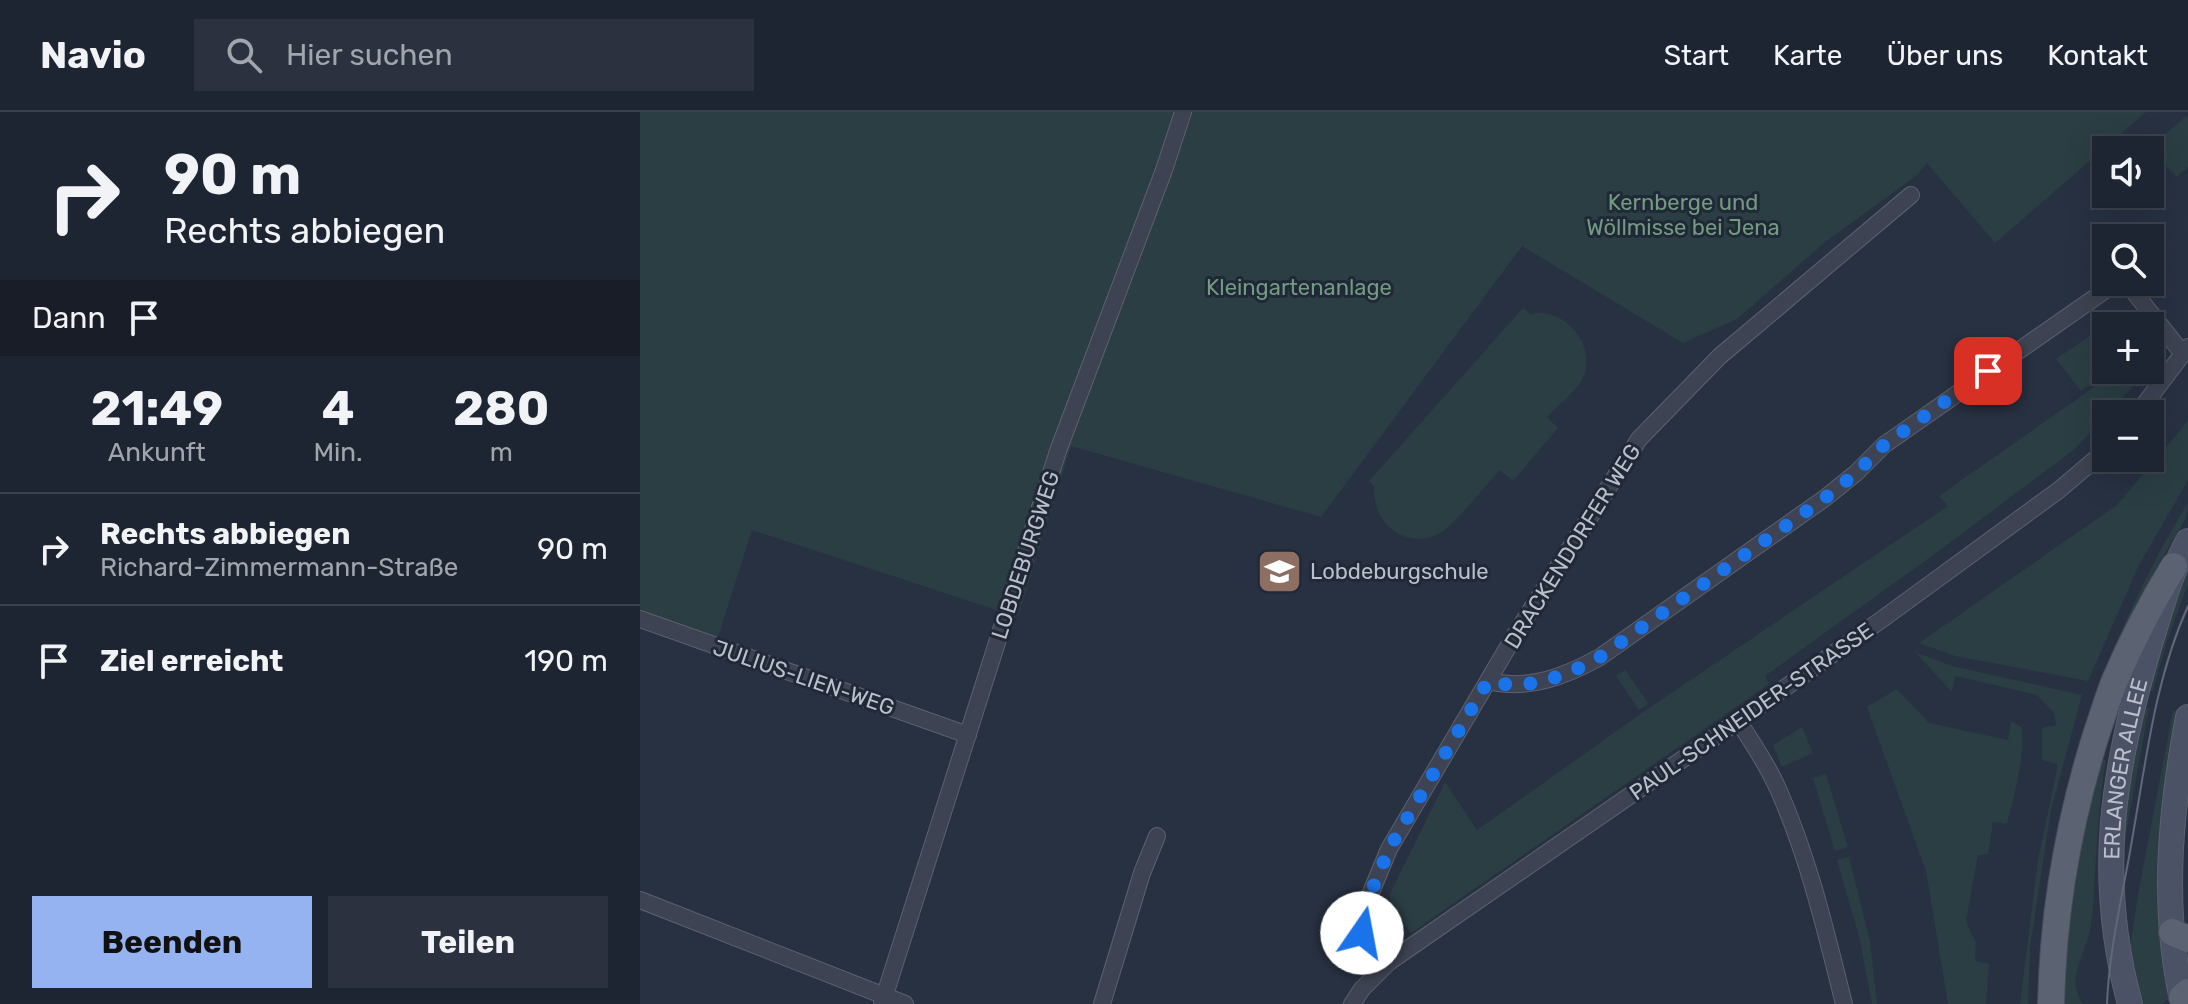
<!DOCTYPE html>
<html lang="de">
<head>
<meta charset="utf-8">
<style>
  :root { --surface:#1e2532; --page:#2b313e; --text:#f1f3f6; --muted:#a1a5ac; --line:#3c424d; --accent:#95b2f1 }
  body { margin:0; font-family:Rubik,sans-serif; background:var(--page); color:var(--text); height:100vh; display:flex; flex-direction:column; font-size:30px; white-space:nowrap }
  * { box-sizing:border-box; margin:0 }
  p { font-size:26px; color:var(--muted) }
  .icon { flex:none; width:44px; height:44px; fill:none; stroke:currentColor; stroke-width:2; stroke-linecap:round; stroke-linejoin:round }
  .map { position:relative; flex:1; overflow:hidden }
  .details { display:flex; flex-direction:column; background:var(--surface); width:640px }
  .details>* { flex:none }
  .top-card { background:#1e2532; color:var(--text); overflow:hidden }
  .controls { position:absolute; left:1452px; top:24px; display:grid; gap:16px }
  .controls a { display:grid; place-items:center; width:72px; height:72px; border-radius:0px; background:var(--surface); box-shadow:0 8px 32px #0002,0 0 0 2px var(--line); font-size:40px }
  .pin { position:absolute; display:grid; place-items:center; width:68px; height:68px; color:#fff; margin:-34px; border-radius:16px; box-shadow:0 4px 12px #0006 }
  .me { position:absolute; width:88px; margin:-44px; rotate:12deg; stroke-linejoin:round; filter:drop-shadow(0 0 6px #0008) }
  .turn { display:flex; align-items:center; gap:28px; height:168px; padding:0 32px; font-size:36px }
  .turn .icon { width:104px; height:104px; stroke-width:2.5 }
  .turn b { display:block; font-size:56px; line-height:68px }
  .then { display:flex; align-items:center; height:76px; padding:0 32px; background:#0003; gap:16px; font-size:30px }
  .eta { display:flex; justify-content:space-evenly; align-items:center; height:136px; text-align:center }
  .eta b { font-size:48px; font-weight:700; line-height:56px }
  .action { display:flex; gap:16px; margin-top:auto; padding:16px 32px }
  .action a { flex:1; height:92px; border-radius:0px; background:var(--accent); color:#111; font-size:32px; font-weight:700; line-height:92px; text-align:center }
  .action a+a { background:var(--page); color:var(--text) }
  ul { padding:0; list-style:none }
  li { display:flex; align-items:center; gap:24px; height:112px; padding:0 32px; border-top:2px solid var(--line) }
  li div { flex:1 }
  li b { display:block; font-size:30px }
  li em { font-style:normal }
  header { display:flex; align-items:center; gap:48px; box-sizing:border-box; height:112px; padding:0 40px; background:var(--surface); border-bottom:2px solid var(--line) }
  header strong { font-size:38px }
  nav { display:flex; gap:44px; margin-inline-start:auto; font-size:28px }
  .search { width:560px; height:72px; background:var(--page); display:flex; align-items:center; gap:20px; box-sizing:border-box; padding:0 28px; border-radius:0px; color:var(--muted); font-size:30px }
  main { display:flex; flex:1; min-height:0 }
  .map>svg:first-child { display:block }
  .green { fill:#2a3e43 }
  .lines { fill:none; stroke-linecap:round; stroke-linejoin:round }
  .minor-casing { stroke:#5b616f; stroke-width:18 }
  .secondary-casing { stroke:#5b616f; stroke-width:26 }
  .primary-casing { stroke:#464c5b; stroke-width:28 }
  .minor { stroke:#3d4352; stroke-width:16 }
  .secondary { stroke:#4b5265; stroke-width:24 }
  .primary { stroke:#5b6272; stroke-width:26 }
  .tram { stroke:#5f6779; stroke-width:2 }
  .route { stroke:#1a73e8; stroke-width:14; stroke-dasharray:0 25.2 }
  .labels { text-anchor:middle; stroke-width:6; stroke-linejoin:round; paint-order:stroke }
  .park-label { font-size:22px; fill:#729b80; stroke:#212837 }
  .street-label { font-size:22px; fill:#babfcc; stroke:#212837 }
  .poi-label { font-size:22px; fill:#babfcc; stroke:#212837; text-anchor:start }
</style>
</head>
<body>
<header>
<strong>Navio</strong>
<div class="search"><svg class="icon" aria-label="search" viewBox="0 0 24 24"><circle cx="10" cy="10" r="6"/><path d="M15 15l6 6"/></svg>Hier suchen</div>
<nav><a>Start</a><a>Karte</a><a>Über uns</a><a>Kontakt</a></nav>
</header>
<main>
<section class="details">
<div class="top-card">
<div class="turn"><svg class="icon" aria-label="right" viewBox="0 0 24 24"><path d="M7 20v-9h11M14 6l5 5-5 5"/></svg><div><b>90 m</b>Rechts abbiegen</div></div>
<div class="then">Dann<svg class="icon" aria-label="arrive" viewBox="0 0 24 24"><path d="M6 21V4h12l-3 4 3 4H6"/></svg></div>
</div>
<div class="eta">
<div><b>21:49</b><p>Ankunft</p></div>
<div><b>4</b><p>Min.</p></div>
<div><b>280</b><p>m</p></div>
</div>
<ul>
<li><svg class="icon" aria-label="right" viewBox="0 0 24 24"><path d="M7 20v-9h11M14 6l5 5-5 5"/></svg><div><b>Rechts abbiegen</b><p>Richard-Zimmermann-Straße</p></div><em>90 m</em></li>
<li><svg class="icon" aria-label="arrive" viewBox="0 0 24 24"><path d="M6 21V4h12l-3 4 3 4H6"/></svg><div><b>Ziel erreicht</b></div><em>190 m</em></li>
</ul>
<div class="action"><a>Beenden</a><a>Teilen</a></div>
</section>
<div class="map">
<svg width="1548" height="892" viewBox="0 0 1548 892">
  <rect width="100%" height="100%" fill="#283142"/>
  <path class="green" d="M 0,0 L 1506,0 L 1355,131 L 1287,51 L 1277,63 L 1184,131 L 1097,207 L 1043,231 L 882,134 L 681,405 L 431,334 L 378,505 L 112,418 L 77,528 L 0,498 Z
    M 1546,4 L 1548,7 L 1548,55 L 1536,65 L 1510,36 Z
    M 883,196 L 891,202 C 925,194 959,235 942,268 C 937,278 916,296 907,305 L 918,316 L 873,369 L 860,358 C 845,374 816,412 800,421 C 785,430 766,428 753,418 C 738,407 734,392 734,374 L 729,369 Z
    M 1467,212 L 1466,258 L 1471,258 L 1441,279 L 1416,247 Z
    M 1467,266 L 1495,272 L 1436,336 L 1300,438 L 1125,564 L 1129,572 L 771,821 L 751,794 L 749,784 L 805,670 L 837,718 L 1012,594 L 1308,394 L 1299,384 Z
    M 1548,309 L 1548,368 L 1499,453 L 1448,569 L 1315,544 L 1279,531 L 1477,393 Z
    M 1548,391 C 1548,413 1528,434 1518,453 C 1501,487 1486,521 1471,556 L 1466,554 C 1490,498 1515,443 1548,391 Z
    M 1548,457 L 1548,472 L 1527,529 L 1513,579 L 1504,578 Z
    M 1275,540 L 1312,554 L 1442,583 L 1411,698 L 1390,836 L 1388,892 L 1380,892 L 1398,748 L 1418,652 L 1402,648 L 1402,616 L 1416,613 L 1414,601 L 1397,583 L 1315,564 L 1312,580 Z
    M 985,558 L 1009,592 L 999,598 L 976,564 Z
    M 1257,577 L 1289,611 L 1368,628 L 1371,609 L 1381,615 C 1387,638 1373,687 1367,712 L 1353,710 L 1348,742 L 1338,743 L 1326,809 L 1336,831 L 1335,849 L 1349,852 L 1346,892 L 1308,892 L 1286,759 L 1227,595 Z
    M 1501,595 L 1509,596 L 1483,738 L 1479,705 Z
    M 1533,598 L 1538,599 L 1528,648 L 1522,699 L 1519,747 L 1530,885 L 1523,892 L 1498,892 L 1488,849 L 1498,783 Z
    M 1162,615 L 1173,641 L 1142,655 L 1133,633 Z
    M 1460,647 L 1466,648 C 1459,685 1458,722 1455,760 C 1454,780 1454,801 1449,822 C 1443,847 1426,868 1443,892 L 1421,892 L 1434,758 Z
    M 1186,662 L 1208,735 L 1195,739 L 1173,666 Z
    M 1209,745 L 1230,830 L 1237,892 L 1232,892 L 1219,824 L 1197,748 Z"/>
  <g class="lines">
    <defs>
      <path id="minor" d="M 1486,170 L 1543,242
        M 1497,302 L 1548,235
        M 0,507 L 328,623
        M 848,569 C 888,579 926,564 960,545 L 1185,386 L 1216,361 L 1244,333 L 1477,170
        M 1098,609 C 1113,631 1128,654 1139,679 C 1169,747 1186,820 1204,892
        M 0,788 L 265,892
        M 749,850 L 722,821 L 720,807 L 749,737 L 875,523 L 999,327 L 1080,244 L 1271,83
        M 242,892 L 418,339 L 524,58 L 543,0
        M 462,892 L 502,761 L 517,724
        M 712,892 L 722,877 L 749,850 L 1098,609 L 1241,508 L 1419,378 L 1466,338"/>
      <g id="secondary">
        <path id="s1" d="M 1490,892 C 1455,764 1473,656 1510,532 C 1521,497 1530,461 1548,429"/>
        <path d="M 1543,892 C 1521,796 1530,700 1548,605"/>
      </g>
      <path id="primary" d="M 1532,820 L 1548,827
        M 1542,885 L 1548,880
        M 1411,892 C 1413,800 1429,708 1457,620 C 1463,603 1468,585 1475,568 C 1492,528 1512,490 1534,454"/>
    </defs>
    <use href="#minor" class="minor-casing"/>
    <use href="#secondary" class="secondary-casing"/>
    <use href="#primary" class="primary-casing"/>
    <use href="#minor" class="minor"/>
    <use href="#secondary" class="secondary"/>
    <use href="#primary" class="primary"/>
    <path class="tram" d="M 1467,892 C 1469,837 1483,782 1492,728 C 1506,649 1515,567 1548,494"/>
  </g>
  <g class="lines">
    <path class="route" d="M 722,821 L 720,807 L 749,737 L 848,569 C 887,580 926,564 960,545 L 1185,386 L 1216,361 L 1244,333 L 1348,259"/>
  </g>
  <defs>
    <symbol id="school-square" viewBox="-11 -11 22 22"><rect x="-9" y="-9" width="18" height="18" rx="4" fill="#8d6e63" stroke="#212837"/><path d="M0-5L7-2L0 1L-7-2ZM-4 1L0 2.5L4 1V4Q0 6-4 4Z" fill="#fff"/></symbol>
  </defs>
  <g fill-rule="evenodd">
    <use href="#school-square" x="614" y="434" width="51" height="51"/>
  </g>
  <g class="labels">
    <g class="park-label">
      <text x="1043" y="98">Kernberge und<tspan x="1043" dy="25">Wöllmisse bei Jena</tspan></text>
      <text x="659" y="183">Kleingartenanlage</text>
    </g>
    <g class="street-label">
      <text transform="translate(932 434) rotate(-58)" y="8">DRACKENDORFER WEG</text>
      <text transform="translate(385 443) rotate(-72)" y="8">LOBDEBURGWEG</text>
      <text transform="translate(164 565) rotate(19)" y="8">JULIUS-LIEN-WEG</text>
      <text transform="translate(1111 599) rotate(-35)" y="8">PAUL-SCHNEIDER-STRASSE</text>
      <text dy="8" stroke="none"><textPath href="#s1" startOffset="238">ERLANGER ALLEE</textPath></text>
    </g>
    <g class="poi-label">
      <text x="670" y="467">Lobdeburgschule</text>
    </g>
  </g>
</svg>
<div class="controls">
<a><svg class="icon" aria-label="sound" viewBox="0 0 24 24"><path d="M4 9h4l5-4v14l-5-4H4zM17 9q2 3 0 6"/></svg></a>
<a><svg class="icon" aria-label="search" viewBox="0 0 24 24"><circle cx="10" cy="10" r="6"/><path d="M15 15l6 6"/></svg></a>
<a>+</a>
<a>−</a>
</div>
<div class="pin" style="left:1348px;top:259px;background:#d93025"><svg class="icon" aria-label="arrive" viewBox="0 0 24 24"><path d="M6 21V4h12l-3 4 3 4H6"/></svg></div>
<svg class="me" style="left:722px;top:821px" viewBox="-20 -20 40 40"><circle r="19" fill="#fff"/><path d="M0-13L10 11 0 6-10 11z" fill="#1a73e8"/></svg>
</div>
</main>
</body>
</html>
